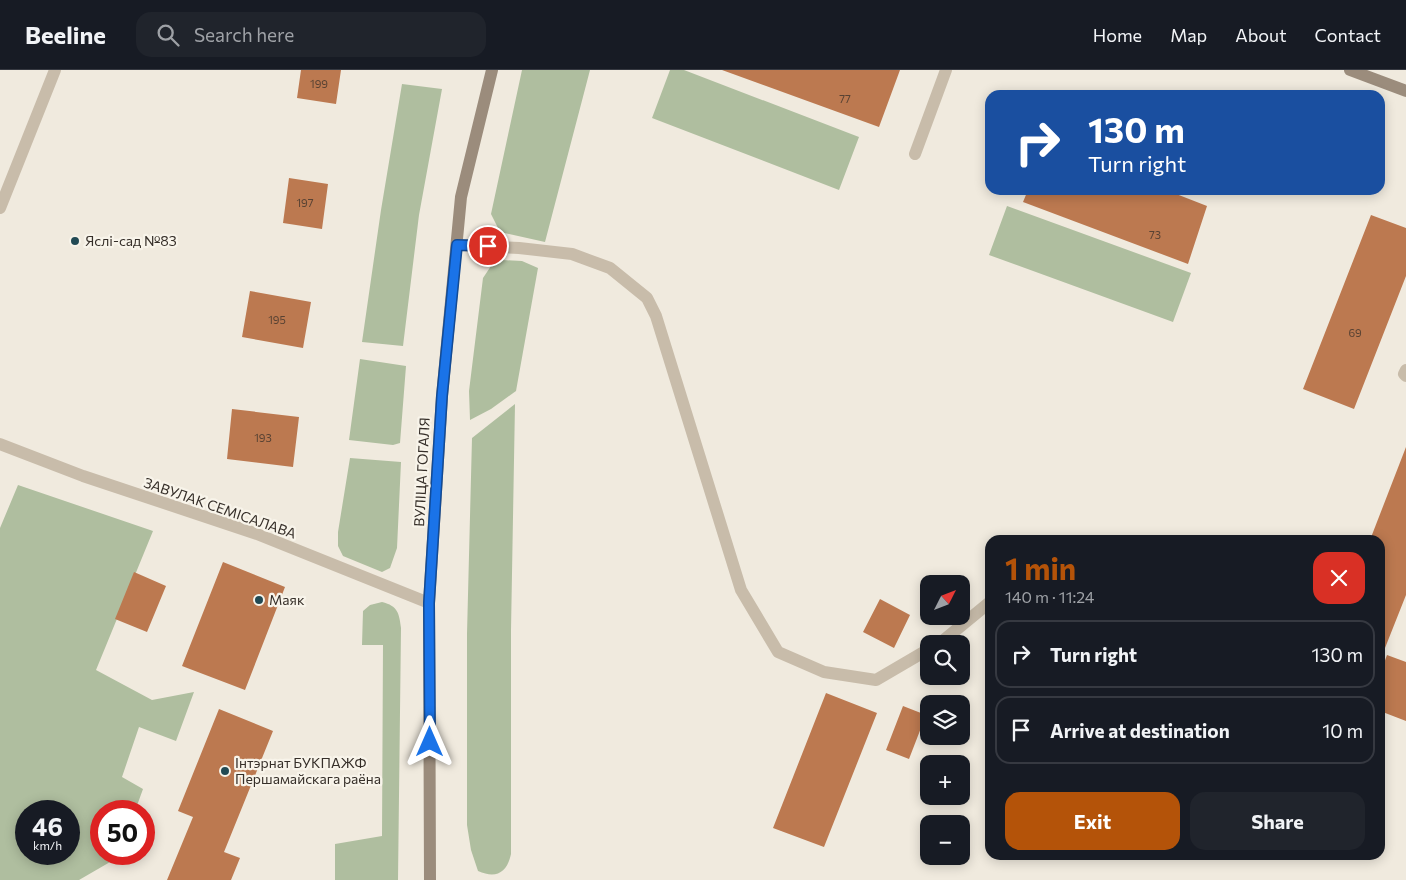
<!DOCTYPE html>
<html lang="en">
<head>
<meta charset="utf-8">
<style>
  :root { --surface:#171b24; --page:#20242c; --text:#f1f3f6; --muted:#9ea1a6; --line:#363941; --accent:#b45309 }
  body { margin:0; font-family:Commissioner,sans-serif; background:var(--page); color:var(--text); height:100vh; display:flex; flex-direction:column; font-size:19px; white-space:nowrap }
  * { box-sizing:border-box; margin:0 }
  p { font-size:16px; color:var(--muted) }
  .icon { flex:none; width:28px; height:28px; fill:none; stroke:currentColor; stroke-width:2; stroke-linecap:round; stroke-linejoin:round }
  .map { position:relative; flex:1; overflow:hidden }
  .details { position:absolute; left:985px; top:465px; width:400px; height:325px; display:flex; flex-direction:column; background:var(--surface); border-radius:15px; box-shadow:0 2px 12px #0003 }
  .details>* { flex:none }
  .top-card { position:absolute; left:985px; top:20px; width:400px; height:105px; border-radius:15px; box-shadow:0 2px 12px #0003; background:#1a4fa0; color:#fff; overflow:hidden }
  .needle { width:32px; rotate:48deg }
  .tools { position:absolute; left:920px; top:505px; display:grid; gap:10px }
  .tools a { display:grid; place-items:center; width:50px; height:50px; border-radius:10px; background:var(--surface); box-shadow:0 2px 12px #0003; font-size:25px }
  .speed { position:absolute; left:15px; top:730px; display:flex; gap:10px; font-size:25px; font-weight:700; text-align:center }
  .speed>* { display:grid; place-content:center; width:65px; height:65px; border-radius:50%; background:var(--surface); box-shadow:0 2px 12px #0003; line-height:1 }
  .speed small { font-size:12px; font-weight:400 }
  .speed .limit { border:8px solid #d22; background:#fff; color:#111 }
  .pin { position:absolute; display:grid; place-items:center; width:42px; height:42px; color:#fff; margin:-21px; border:2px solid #fff; border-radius:50%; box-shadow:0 1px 5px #0007 }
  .me { position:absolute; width:55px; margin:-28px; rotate:0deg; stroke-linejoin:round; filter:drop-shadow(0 0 4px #0008) }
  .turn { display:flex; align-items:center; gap:18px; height:105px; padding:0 20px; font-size:22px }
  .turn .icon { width:65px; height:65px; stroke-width:2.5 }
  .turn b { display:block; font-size:35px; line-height:42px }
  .round { display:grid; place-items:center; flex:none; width:52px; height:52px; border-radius:15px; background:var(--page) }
  .head { display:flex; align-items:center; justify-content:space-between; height:85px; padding:0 20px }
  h1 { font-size:30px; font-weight:700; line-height:38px; color:var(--accent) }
  .cta { display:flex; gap:10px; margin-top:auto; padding:10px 20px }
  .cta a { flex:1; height:58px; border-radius:15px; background:var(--accent); color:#fff; font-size:20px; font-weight:700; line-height:58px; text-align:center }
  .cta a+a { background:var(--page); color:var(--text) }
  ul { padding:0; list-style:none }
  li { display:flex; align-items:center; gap:15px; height:68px; margin:0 10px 8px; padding:0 10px; border:2px solid var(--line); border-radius:15px }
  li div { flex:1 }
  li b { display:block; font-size:19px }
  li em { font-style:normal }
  header { display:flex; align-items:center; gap:30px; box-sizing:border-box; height:70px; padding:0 25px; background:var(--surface); border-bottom:1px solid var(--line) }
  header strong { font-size:24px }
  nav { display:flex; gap:28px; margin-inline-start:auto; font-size:18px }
  .search { width:350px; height:45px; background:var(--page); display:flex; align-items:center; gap:12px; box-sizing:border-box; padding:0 18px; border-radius:15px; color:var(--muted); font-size:19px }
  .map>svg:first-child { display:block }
  .green { fill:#afbe9f; fill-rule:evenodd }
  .building { fill:#bc7950 }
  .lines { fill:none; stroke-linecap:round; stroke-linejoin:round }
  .lane { stroke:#c8bcaa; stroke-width:12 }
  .street { stroke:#c8bcaa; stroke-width:12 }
  .secondary { stroke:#9b8c7c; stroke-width:12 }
  .route-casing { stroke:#114b97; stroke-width:12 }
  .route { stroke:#1a73e8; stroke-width:9 }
  .poi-dot { fill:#224a54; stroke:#f8f4ea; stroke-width:2 }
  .labels { text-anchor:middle; stroke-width:4.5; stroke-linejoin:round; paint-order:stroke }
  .number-label { font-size:11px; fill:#584233 }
  .poi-label { font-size:14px; fill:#362f29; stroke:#f8f4ea; text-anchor:start }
  .street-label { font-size:14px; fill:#362f29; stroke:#f8f4ea }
</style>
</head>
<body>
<header>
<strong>Beeline</strong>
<div class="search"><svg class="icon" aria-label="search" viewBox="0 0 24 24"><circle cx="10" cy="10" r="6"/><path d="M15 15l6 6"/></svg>Search here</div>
<nav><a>Home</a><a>Map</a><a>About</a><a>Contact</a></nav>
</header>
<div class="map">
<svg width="1406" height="810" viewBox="0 0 1406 810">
  <rect width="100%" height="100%" fill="#f0eade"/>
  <path class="green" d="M 522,0 L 590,0 L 545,172 L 500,162 L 491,144 Z
    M 670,0 L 684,0 L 859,67 L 839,120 L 652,48 Z
    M 402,14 L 442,19 L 419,145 L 403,276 L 362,272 L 381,140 Z
    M 1007,136 L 1191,203 L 1173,252 L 989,185 Z
    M 502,190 L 522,191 L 538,198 L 516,321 L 491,339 L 470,350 L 469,321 L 483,208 L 491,196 Z
    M 360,289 L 406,296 L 400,373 L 393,375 L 349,370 Z
    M 515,334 L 511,560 L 511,784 C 507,803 496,809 478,801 L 471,780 L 467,755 L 467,564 L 472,368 Z
    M 350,388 L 401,392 L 397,478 L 390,498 L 382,502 L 343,486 L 338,476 L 338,462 Z
    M 18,415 L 153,461 L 96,600 L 152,630 L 194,622 L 176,671 L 139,657 L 122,707 L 143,719 L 135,741 L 101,741 L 101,784 L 119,784 L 117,788 L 79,810 L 0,810 L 0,458 ZM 26,741 L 69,741 L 69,784 L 26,784 Z
    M 382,532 C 398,536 399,543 401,558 L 398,810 L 335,810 L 335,774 L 382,766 L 383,575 L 362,575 L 363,541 L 370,535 Z"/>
  <path class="building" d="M 301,0 L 341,0 L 336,34 L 297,28 Z
    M 722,0 L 900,0 L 879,57 Z
    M 289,108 L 328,114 L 322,159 L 283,153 Z
    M 1028,120 L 1166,120 L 1207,136 L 1188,194 L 1023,132 Z
    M 1371,145 L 1406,158 L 1406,206 L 1354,339 L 1303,319 Z
    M 250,221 L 311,232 L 303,278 L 242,267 Z
    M 232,339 L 299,347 L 293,397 L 227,389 Z
    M 1406,377 L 1406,525 L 1385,578 L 1380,576 L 1380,470 L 1370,470 Z
    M 223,492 L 285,517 L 245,620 L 182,596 Z
    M 134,502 L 166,516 L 147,562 L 115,549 Z
    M 880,529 L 910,545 L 894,578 L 863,562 Z
    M 1387,585 L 1406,592 L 1406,651 L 1380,641 L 1380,604 Z
    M 826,623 L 877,643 L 824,777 L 773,758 Z
    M 903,636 L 926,645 L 909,689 L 886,680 Z
    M 219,639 L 273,661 L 224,782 L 240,788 L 231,810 L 167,810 L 193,747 L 178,741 Z"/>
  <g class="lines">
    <path class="lane" d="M 915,84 L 946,0
      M 0,138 L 55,0
      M 457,175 L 519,178 L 572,184 L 610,198 L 647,228 L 656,246 L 741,520 L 778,582 L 824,602 L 876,610 L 929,579
      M 1406,300 L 1404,304 L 1406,306
      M 939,574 L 990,532"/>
    <path class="street" d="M 0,374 L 83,406 L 257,464 L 429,533"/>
    <path class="secondary" d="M 1350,0 L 1406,21
      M 430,810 L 429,533 L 442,326 L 461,127 L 492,0"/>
  </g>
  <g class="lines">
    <defs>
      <path id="route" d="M 430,672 L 429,533 L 442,326 L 457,175 L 488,176"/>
    </defs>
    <use href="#route" class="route-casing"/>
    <use href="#route" class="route"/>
  </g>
  <g class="poi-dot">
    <circle cx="75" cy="171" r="5"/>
    <circle cx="259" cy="530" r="5"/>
    <circle cx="225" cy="701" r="5"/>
  </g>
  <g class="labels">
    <g class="number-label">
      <text x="319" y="18">199</text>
      <text x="845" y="33">77</text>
      <text x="305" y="137">197</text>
      <text x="1155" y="169">73</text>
      <text x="277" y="254">195</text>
      <text x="1355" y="267">69</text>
      <text x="263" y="372">193</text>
    </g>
    <g class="poi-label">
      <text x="85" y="176">Яслі-сад №83</text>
      <text x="269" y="535">Маяк</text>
      <text x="235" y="698">Інтэрнат БУКПАЖФ<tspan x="235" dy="16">Першамайскага раёна</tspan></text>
    </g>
    <g class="street-label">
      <text transform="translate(422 402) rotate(-87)" y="5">ВУЛІЦА ГОГАЛЯ</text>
      <text transform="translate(220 438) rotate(19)" y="5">ЗАВУЛАК СЕМІСАЛАВА</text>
    </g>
  </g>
</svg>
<div class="tools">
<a><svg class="needle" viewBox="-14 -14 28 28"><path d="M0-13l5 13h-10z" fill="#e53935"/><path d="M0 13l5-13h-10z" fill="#9ea1a6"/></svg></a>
<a><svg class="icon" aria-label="search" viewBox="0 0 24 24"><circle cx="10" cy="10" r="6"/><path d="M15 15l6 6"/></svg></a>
<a><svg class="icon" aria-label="layers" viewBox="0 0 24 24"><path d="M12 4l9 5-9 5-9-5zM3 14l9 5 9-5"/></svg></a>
<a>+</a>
<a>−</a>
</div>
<div class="speed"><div>46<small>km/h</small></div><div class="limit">50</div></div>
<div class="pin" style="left:488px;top:176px;background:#d93025"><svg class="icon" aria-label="arrive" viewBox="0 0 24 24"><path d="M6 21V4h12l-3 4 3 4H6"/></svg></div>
<svg class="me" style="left:430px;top:672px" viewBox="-20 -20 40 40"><path d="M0-17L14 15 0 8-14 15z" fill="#1a73e8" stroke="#fff" stroke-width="4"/></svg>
<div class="top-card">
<div class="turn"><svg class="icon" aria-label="right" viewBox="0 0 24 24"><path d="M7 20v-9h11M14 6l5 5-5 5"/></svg><div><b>130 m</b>Turn right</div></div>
</div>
<section class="details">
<div class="head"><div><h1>1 min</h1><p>140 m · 11:24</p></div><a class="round" style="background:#d93025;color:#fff"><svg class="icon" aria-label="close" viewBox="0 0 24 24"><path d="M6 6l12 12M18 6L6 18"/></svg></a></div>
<ul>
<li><svg class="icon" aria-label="right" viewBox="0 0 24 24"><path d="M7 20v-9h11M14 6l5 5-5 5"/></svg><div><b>Turn right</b></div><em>130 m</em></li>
<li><svg class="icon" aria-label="arrive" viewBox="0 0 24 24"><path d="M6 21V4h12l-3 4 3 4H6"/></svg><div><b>Arrive at destination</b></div><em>10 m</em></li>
</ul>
<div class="cta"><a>Exit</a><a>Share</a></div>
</section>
</div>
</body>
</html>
